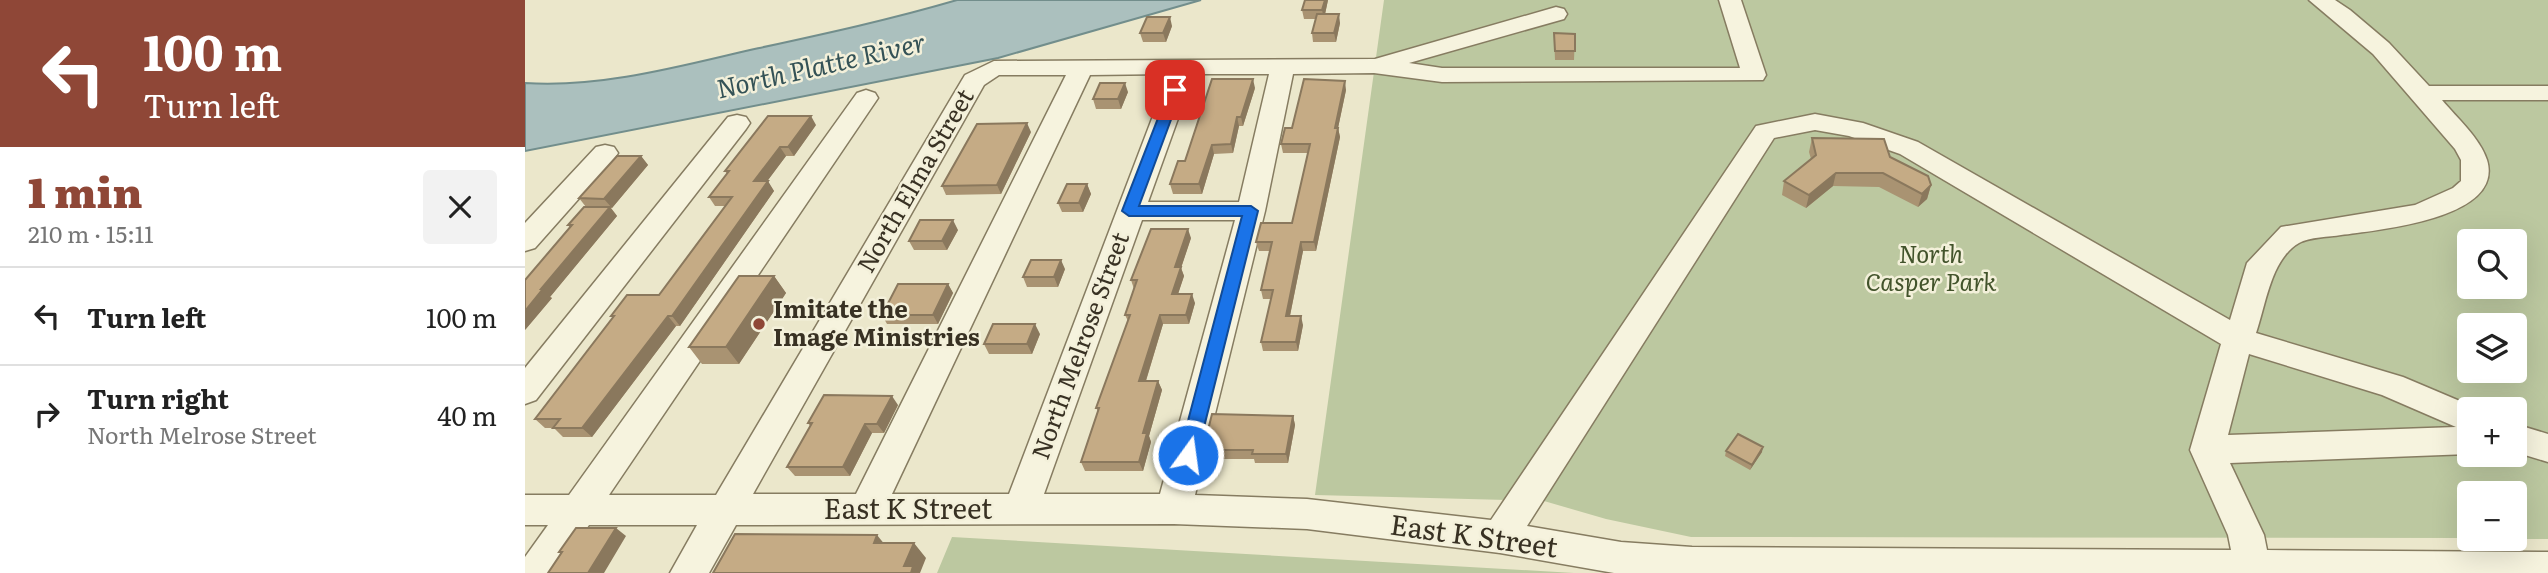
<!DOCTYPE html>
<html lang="en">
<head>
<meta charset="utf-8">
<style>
  :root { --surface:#fff; --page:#f2f2f2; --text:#222; --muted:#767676; --line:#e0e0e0; --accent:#8f4737 }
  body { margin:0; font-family:Literata,serif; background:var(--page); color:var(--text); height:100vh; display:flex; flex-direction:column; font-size:26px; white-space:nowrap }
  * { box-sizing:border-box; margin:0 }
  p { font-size:23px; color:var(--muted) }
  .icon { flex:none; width:38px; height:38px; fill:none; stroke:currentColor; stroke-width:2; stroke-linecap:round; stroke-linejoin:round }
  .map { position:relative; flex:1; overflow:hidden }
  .panel { display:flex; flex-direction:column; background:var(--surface); width:525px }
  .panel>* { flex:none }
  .top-card { background:#8f4737; color:#fff; overflow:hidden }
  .buttons { position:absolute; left:1932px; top:229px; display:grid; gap:14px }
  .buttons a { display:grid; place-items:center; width:70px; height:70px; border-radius:7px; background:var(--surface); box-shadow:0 7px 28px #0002; font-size:35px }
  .pin { position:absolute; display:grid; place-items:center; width:60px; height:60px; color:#fff; margin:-30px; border-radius:14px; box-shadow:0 4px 10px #0006 }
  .me { position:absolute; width:77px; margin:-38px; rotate:14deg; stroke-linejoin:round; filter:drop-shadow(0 0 5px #0008) }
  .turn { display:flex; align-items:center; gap:24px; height:147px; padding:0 28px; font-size:32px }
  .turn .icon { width:91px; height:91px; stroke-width:2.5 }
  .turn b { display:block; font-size:49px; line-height:60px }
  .round { display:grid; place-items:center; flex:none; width:74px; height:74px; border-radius:7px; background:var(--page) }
  .overview { display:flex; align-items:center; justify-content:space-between; height:119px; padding:0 28px }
  h1 { font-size:42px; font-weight:800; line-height:52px; color:var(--accent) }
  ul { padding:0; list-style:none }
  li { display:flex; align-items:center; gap:21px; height:98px; padding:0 28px; border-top:2px solid var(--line) }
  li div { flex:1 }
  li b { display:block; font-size:26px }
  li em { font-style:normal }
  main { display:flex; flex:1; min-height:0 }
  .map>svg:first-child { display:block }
  .green { fill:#bcc8a0; fill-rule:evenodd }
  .water { fill:#abc0be; stroke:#728e8c; stroke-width:2 }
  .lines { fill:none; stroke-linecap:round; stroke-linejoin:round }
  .minor-casing { stroke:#867c61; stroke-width:3 }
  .minor { fill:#f6f3de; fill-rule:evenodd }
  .wall { fill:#a99372 }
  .shaded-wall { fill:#8a785d }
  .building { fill:#c5ab85; stroke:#8a785d; stroke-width:2 }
  .route { fill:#1a73e8; stroke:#114b97; stroke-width:2 }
  .poi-dot { fill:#8f4737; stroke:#f3f0da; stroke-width:2.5 }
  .labels { text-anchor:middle; stroke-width:5; stroke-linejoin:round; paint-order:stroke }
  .street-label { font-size:24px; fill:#383123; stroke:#f3f0da }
  .park-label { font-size:24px; font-style:italic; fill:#42532b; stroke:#f3f0da }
  .poi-label { font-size:24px; font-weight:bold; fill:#383123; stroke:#f3f0da; text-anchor:start }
  .water-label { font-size:26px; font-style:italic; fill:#345256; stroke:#f3f0da }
  .near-street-label { font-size:28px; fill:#383123; stroke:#f3f0da }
</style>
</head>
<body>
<main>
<section class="panel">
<div class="top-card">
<div class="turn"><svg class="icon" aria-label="left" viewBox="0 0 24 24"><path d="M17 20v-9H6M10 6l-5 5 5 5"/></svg><div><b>100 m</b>Turn left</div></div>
</div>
<div class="overview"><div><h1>1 min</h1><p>210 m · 15:11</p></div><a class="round"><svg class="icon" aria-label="close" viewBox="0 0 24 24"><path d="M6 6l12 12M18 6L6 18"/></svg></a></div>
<ul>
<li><svg class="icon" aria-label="left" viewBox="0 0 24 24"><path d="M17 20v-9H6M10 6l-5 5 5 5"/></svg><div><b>Turn left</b></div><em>100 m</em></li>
<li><svg class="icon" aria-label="right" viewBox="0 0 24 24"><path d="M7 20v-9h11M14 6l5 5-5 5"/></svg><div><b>Turn right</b><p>North Melrose Street</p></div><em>40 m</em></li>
</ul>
</section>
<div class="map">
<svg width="2023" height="573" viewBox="0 0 2023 573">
  <rect width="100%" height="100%" fill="#ebe7cb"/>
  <path class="green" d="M 859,0 L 2023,0 L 2023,539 L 1990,539 L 1990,494 L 1944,494 L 1944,538 L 1166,537 L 1081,519 L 1019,501 L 790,495 ZM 1944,242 L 1990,242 L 1990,287 L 1944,287 ZM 1944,326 L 1990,326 L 1990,371 L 1944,371 ZM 1944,410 L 1990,410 L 1990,455 L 1944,455 Z
    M 427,537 L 1049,573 L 412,573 Z"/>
  <path class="water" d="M 432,0 L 676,0 L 473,58 L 0,151 L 0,83 C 75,88 152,67 225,50 C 294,35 364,20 432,0 Z"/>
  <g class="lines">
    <defs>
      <path id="minor" d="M 1194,0 L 1216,0 L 1241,75 L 1238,80 L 917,82 L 849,73 L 768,74 L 740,211 L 670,495 L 782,499 L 966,520 L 1231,126 L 1290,114 L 1338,123 L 1393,142 L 1705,320 L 1722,263 L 1756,227 L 1890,205 L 1928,188 L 1936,181 L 1936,160 L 1930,149 L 1848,54 L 1784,0 L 1810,0 L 1825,10 L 1864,43 L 1904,86 L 2023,86 L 2023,100 L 1917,100 C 1932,118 1955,138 1962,160 C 1980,219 1852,230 1816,235 C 1805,237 1784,237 1774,243 C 1746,259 1741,304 1731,333 L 1878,377 L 1956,410 L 1944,410 L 1944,454 L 1705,463 L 1739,535 L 1742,550 L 2023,552 L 2023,573 L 1089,573 L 975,553 L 782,529 L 649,524 L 211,525 L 184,573 L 145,573 L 172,525 L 64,525 L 31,573 L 0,573 L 0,557 L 23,525 L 0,525 L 0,495 L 44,495 L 332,93 L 341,90 L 350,93 L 353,98 L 84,495 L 191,495 L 437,80 L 440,75 L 469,61 L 850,59 L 1031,7 L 1039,9 L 1042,14 L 1039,19 L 884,63 L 917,68 L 1215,68 ZM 644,74 L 484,494 L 367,494 L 565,75 ZM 669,74 L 744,74 L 714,202 L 623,202 ZM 474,75 L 541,75 L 331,494 L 228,494 L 459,85 ZM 1290,130 L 1324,136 L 1375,154 L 1696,344 L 1665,450 L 1703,535 L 1706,550 L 1167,547 L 1096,542 L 1002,526 L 1249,138 ZM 617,220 L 710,220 L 635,494 L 519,494 ZM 1724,354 L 1857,395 L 1931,427 L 1703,435 Z
        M 212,115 L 221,117 L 225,123 L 221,129 L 11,400 L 0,404 L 0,368 L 203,117 Z
        M 80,145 L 89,147 L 93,153 L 89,159 L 10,248 L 0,251 L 0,223 L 71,147 Z
        M 1990,424 L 2023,434 L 2023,462 L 1990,452 Z"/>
    </defs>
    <use href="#minor" class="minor-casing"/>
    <use href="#minor" class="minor"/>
  </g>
  <path class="wall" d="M 803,0 L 800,14 L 815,23 L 811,42 L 788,42 L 787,33 L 791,19 L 779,19 L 777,10 Z
    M 647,26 L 641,42 L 618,42 L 615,33 Z
    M 1029,33 L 1050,34 L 1049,60 L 1030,60 Z
    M 730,88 L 718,126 L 714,126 L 708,153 L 689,154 L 677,194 L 648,194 L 645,184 L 660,161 Z
    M 821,90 L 813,128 L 815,137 L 791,251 L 778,251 L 765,316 L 778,325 L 773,351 L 738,351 L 736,342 L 746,299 L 738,299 L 736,290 L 745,251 L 734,251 L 731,242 L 767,223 L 783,153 L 758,153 L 756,144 L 767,128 Z
    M 603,92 L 596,109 L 571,109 L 568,99 Z
    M 291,125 L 269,156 L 261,156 L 242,181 L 249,191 L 155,326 L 151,326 L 67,437 L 38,437 L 29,428 L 20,428 L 10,419 L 88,319 L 86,316 L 134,295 L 200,206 L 190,206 L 184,197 L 202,174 L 200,171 Z
    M 506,132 L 476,194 L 421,195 L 417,186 Z
    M 1287,138 L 1365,157 L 1406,185 L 1402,199 L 1393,207 L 1354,187 L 1308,186 L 1281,208 L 1257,195 L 1259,181 L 1286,159 L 1284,152 Z
    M 116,156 L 123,165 L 87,208 L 86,208 L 92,216 L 25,297 L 27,298 L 0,330 L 45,228 L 43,225 L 61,207 L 54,198 Z
    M 562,184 L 566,194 L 558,212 L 537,212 L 533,203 Z
    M 433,230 L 422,250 L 389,250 L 384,241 Z
    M 666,238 L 656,268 L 659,276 L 653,294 L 670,303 L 664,324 L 638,324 L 621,381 L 633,381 L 637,390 L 624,436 L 626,442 L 618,471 L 560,471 L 556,462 L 573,411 L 571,408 L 603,321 L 600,315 L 609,289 L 606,280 Z
    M 540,269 L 533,287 L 502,287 L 498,277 Z
    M 249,276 L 261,293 L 214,364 L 177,364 L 164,347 Z
    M 423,284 L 428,293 L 413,324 L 362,324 L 357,315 Z
    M 515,334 L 507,354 L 464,354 L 459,344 Z
    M 373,405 L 359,433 L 347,433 L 325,476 L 270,476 L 262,467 L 285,426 L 283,423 Z
    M 768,416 L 770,425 L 763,463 L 730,463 L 729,459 L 682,459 L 678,450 Z
    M 1201,451 L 1237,452 L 1225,470 L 1200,456 Z"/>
  <path class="shaded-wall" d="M 800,0 L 803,0 L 799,19 L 797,10 Z
    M 814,14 L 815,23 L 811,42 L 809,33 Z
    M 645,17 L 647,26 L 641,42 L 638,33 Z
    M 728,79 L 730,88 L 718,126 L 716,117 Z
    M 820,81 L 821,90 L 813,128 L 815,137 L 791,251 L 789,242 Z
    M 600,83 L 603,92 L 596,109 L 593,99 Z
    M 286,116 L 291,125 L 269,156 L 263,147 Z
    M 712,117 L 714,126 L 708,153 L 706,144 Z
    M 502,123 L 506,132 L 476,194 L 472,185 Z
    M 687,145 L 689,154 L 677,194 L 674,184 Z
    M 255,147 L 261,156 L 235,191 L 229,181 Z
    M 116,156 L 123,165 L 87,208 L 79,199 Z
    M 1311,173 L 1308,186 L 1281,208 L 1284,195 Z
    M 243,181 L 249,191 L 155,326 L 147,316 Z
    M 562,184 L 566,194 L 558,212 L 554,203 Z
    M 1406,185 L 1402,199 L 1393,207 L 1397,194 Z
    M 85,207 L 92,216 L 25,297 L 27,298 L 0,330 L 0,311 L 16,289 Z
    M 428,220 L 433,230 L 422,250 L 417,241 Z
    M 663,229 L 666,238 L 656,268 L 659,276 L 650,303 L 647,294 L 650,267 Z
    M 776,242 L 778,251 L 763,325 L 761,316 Z
    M 536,260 L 540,269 L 533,287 L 529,277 Z
    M 249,276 L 261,293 L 214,364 L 201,347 Z
    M 423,284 L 428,293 L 413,324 L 408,315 Z
    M 667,294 L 670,303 L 664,324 L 661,315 Z
    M 635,315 L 638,324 L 618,390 L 614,381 Z
    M 143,316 L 151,326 L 67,437 L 57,428 Z
    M 776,316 L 778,325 L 773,351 L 771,342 Z
    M 510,324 L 515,334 L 507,354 L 502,344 Z
    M 633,381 L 637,390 L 624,436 L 626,442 L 618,471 L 614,462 L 618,433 Z
    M 367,396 L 373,405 L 359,433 L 352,424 Z
    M 768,416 L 770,425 L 763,463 L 761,454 Z
    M 340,424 L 347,433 L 325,476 L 318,467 Z
    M 1238,447 L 1237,452 L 1225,470 L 1227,465 Z
    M 91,528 L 101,536 L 79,573 L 63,573 Z
    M 352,535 L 365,551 L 349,543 Z
    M 389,543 L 401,558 L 395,573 L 384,573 L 379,566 Z"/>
  <path class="building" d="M 780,0 L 800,0 L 797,10 L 777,10 Z
    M 792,14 L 814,14 L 809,33 L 787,33 Z
    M 622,17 L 645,17 L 638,33 L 615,33 Z
    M 1029,33 L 1050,34 L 1050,51 L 1030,51 Z
    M 687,79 L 728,79 L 716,117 L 712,117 L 706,144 L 687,145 L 674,184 L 645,184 L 653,161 L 660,161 Z
    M 779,79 L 820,81 L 810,128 L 813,128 L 789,242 L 776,242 L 761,316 L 776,316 L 771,342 L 736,342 L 748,290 L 736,290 L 747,242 L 731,242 L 736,223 L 767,223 L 785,144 L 756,144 L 760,128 L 767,128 Z
    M 575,83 L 600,83 L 593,99 L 568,99 Z
    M 243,116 L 286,116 L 263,147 L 255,147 L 229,181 L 243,181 L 147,316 L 143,316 L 57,428 L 28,428 L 35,419 L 10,419 L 89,316 L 86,316 L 102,295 L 134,295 L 207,197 L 184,197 L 204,171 L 200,171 Z
    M 502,123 L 472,185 L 417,186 L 452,124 Z
    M 1287,138 L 1359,139 L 1365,157 L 1403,176 L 1406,185 L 1397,194 L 1358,173 L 1311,173 L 1284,195 L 1259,181 L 1291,155 Z
    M 92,156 L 116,156 L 79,199 L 54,198 Z
    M 542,184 L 562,184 L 554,203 L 533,203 Z
    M 59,207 L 85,207 L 16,289 L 18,289 L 0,311 L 0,280 L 47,225 L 43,225 Z
    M 395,220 L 428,220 L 417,241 L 384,241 Z
    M 626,229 L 663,229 L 650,267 L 656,267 L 647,294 L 667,294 L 661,315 L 635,315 L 614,381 L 633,381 L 618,433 L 622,433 L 614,462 L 556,462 L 574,408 L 571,408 L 605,315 L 600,315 L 612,280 L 606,280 Z
    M 506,260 L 536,260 L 529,277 L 498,277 Z
    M 214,276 L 249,276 L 201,347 L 164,347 Z
    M 373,284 L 423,284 L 408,315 L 357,315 Z
    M 468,324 L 510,324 L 502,344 L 459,344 Z
    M 299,395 L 367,396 L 352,424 L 340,424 L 318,467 L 262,467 L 287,423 L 283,423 Z
    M 687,414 L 768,416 L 761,454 L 727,454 L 728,450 L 678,450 Z
    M 1213,434 L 1238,447 L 1227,465 L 1201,451 Z
    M 51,528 L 91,528 L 63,573 L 23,573 L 37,552 L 34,552 Z
    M 210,534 L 352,535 L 349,543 L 389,543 L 379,566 L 388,566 L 386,573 L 188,573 Z"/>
  <path class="route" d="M 650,86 L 657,90 L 614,206 L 726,206 L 733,211 L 672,455 L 669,460 L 663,463 L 656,460 L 654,455 L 717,216 L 604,216 L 597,211 L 644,90 Z"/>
  <circle class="poi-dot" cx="234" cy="324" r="7"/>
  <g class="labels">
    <g class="street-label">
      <text transform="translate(391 181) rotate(-60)" y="8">North Elma Street</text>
      <text transform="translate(556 346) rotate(-70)" y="8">North Melrose Street</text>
    </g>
    <g class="park-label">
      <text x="1406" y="263">North<tspan x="1406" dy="28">Casper Park</tspan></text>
    </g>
    <g class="poi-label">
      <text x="248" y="318">Imitate the<tspan x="248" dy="28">Image Ministries</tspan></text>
    </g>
    <g class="water-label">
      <text transform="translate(296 66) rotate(-13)" y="9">North Platte River</text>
    </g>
    <g class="near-street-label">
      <text x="383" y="519">East K Street</text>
      <text transform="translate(949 536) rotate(8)" y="10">East K Street</text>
    </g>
  </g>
</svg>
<div class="buttons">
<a><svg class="icon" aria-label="search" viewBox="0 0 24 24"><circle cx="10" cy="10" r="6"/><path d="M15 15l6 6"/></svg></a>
<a><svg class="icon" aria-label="layers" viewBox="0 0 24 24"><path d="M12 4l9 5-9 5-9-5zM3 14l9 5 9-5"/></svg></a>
<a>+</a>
<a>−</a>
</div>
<div class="pin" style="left:650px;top:90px;background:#d93025"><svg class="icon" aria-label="arrive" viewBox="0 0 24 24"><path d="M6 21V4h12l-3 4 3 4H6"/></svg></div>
<svg class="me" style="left:663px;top:455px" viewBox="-20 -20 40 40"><circle r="17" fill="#1a73e8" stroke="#fff" stroke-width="3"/><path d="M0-11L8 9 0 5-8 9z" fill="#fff"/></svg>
</div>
</main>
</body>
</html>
